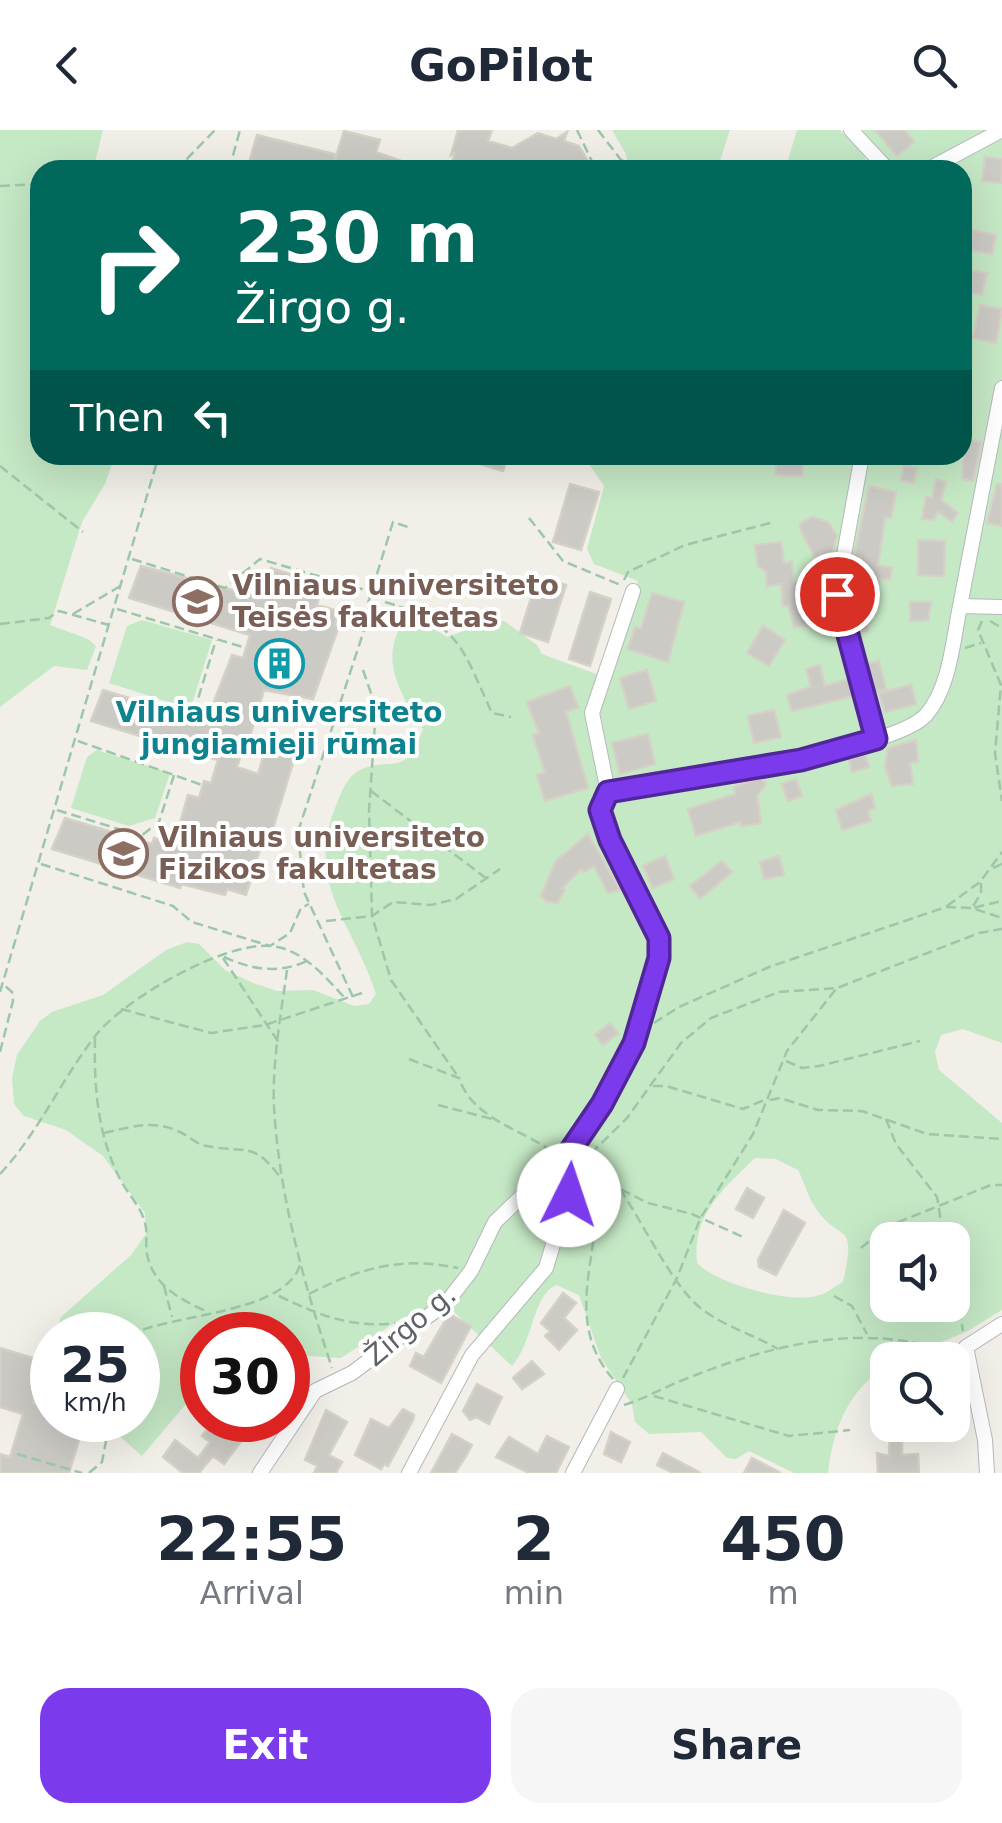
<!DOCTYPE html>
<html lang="en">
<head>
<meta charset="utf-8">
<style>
  :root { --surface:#fff; --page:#f6f6f7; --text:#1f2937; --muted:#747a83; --accent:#7c3aed }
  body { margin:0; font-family:"DejaVu Sans",sans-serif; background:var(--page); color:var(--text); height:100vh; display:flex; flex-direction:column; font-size:38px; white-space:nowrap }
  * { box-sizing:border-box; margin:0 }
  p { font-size:32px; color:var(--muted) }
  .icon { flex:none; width:55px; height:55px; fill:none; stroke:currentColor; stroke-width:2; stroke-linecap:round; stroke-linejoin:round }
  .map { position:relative; height:1343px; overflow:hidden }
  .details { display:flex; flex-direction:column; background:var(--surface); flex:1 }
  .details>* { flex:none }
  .guide { position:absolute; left:30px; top:30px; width:942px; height:305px; border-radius:30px; box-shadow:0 10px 40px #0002; background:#00695c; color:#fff; overflow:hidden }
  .buttons { position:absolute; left:870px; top:1092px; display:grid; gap:20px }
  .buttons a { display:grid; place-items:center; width:100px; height:100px; border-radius:20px; background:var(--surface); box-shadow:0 10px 40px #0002; font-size:50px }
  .speed { position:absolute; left:30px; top:1182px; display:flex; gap:20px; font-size:50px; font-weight:700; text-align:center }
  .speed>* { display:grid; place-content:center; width:130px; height:130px; border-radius:50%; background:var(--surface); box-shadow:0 10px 40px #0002; line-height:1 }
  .speed small { font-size:25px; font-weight:400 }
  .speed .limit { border:15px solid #d22; background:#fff; color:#111 }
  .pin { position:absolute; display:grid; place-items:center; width:85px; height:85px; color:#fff; margin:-42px; border:5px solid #fff; border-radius:50%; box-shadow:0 2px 10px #0007 }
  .me { position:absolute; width:110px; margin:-55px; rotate:4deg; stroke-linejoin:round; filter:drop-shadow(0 0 8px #0008) }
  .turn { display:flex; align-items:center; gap:35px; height:210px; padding:0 40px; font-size:45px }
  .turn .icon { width:130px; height:130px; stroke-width:2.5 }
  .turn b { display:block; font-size:70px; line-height:85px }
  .then { display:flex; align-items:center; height:95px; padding:0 40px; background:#0003; gap:20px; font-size:38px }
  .eta { display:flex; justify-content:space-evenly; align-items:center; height:170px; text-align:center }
  .eta b { font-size:60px; font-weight:700; line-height:70px }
  .primary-button { display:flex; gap:20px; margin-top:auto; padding:20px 40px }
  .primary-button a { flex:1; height:115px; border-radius:30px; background:var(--accent); color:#fff; font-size:40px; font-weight:700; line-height:115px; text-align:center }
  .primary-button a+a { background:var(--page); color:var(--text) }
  header { display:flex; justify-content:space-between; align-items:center; height:130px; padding:0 40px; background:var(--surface); font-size:45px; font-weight:700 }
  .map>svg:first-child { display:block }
  .green { fill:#c5e8c5; fill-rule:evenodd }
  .building { fill:#cccac5; stroke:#d6d1c6; stroke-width:2.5 }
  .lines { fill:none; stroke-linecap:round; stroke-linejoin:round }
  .minor-casing { stroke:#b5b8bc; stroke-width:16 }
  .path { stroke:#9cc7a9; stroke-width:2.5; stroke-dasharray:10 5; stroke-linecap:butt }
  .minor { stroke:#fff; stroke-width:14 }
  .route-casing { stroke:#51269a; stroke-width:25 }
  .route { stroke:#7c3aed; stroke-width:18 }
  .labels { text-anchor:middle; stroke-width:8; stroke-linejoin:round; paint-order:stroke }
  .education-label { font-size:28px; font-weight:bold; fill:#785e54; stroke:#fff; text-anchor:start }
  .culture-label { font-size:28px; font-weight:bold; fill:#0d838f; stroke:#fff }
  .street-label { font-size:28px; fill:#5f6368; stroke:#fff }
</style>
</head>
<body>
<header><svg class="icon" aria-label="back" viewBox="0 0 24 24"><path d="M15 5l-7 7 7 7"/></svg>GoPilot<svg class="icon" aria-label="search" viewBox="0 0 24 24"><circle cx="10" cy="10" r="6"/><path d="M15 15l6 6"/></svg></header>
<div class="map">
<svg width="1002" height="1343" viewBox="0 0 1002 1343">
  <rect width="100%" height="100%" fill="#f1efe8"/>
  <path class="green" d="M 0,0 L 103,0 L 93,40 L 40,40 L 40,325 L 115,325 L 105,354 L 82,392 L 50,495 L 88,509 L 96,516 L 87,540 L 54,536 L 0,577 Z
    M 612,0 L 730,0 L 717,40 L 629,40 L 626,24 Z
    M 797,0 L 840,0 L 864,26 L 869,40 L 785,40 Z
    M 862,0 L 1002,0 L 1002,913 L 963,899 L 941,905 L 935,922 L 939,940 L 1002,993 L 1002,1180 L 968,1201 L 898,1230 L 888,1230 L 887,1236 C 848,1260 833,1299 828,1343 L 794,1343 L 749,1321 L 736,1329 L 727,1328 L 701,1302 L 649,1304 L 635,1292 L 632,1274 L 601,1228 L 579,1165 L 556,1155 C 532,1166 534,1211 512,1236 L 454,1182 L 423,1181 L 402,1188 L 341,1228 L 294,1225 L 288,1222 L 288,1205 L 202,1205 L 202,1255 L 142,1326 L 101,1290 L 138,1290 L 138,1205 L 52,1205 L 52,1248 L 43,1232 L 61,1187 L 131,1125 L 146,1104 L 145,1083 L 103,1026 L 66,1000 L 24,986 L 14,974 L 12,948 L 17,925 L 40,891 L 52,882 L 103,865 L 166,820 L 187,812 L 199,814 L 225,840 L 253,853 L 277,861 L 313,860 L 354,876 L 369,874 L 376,864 C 353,791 303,754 337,673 C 341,663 347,647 358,641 C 392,624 405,651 423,599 C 398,563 375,520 411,484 L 447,507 L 485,493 L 504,491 L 537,515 L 542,524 L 607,548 L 638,451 L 594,434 L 587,419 L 604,356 L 583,325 L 962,325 L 962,40 L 898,40 ZM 755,1028 L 776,1029 L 798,1040 C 804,1051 808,1067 815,1077 C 839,1115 858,1087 843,1152 C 834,1157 826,1164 816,1166 C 788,1173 717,1154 697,1133 C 692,1085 722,1060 755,1028 ZM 888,1110 L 952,1110 L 952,1175 L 888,1175 Z
    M 142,490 L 212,510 L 193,571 L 184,577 L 109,553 L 127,496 Z
    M 97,620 L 170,643 L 155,688 L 129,696 L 71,678 L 87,627 Z"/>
  <path class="building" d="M 458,0 L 492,0 L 488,11 L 512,18 L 538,3 L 556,9 L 567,2 L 564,11 L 579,16 L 593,40 L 454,40 L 451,37 L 455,23 L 451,25 Z
    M 875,0 L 905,0 L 914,12 L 897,26 Z
    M 344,1 L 380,10 L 376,22 L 426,40 L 247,40 L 257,5 L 334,24 L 335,30 Z
    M 985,27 L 1002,29 L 1002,53 L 982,51 Z
    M 973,100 L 996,105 L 992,124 L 969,120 Z
    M 969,140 L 987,143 L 982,165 L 964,161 Z
    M 980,175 L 1002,179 L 996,213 L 973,208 Z
    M 965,309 L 981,312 L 973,351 L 962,349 Z
    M 479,325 L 508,325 L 503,341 L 477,333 Z
    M 776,325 L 803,325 L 802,346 L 776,345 Z
    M 904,336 L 917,338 L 914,353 L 901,351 Z
    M 936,349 L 946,352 L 941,370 L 958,383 L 952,392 L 938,382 L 933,390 L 922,389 L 926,367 L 932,368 Z
    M 570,354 L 599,362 L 581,420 L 553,412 Z
    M 997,354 L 1002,354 L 1002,396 L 987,393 Z
    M 869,356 L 896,362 L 891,388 L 885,387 L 878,435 L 892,438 L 890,450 L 880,448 L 878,458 L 856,454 L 861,428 L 854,427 Z
    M 812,387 L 828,392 L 837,406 L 832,423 L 824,428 L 821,424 L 815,427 L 801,401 L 800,394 Z
    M 918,410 L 945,411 L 944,446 L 918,445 Z
    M 781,412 L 784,433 L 792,432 L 794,452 L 808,451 L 817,494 L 794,497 L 789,476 L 783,476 L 781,454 L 767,456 L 766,442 L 758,436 L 755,415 Z
    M 141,436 L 262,468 L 271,438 L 323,454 L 317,475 L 339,481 L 335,495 L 339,496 L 313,569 L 264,560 L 249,610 L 246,609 L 237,637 L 258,644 L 268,610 L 281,614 L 279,621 L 295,626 L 268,715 L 262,713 L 246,765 L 227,759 L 225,765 L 181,754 L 180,758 L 52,719 L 65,688 L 152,714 L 154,708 L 191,719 L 197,698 L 180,693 L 188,665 L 199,668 L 204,651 L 211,653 L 218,630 L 91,591 L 103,560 L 192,587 L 194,582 L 208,587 L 232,525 L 243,528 L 250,505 L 129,468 Z
    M 538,446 L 566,455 L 548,512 L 520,503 Z
    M 590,462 L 611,469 L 590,536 L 569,529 Z
    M 652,463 L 684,472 L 668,532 L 628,519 L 635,497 L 641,499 Z
    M 910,472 L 931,472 L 928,490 L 910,491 Z
    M 852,478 L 869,479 L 868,501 L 858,501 Z
    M 763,496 L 785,510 L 769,536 L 747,523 Z
    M 879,531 L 886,559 L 875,561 L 867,534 Z
    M 820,535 L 825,556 L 849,549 L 854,566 L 792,581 L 787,565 L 811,557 L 806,539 Z
    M 647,540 L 656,571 L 629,579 L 620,548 Z
    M 911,555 L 916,574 L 885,582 L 879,563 Z
    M 570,556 L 578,577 L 566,582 L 588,658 L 545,671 L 537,645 L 545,642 L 533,605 L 539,603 L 527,572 Z
    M 774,580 L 781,607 L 754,613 L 748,586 Z
    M 648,604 L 655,634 L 620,644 L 612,613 Z
    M 916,610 L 918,632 L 910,633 L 913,654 L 892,656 L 885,637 L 888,618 Z
    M 865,624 L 869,637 L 852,642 L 849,629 Z
    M 761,647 L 766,654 L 757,666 L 761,693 L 741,696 L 740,692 L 696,706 L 688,679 L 735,664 L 734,657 Z
    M 796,649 L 802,666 L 788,671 L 782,654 Z
    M 871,664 L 875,678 L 868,681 L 871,691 L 842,700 L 836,680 Z
    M 588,704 L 620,760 L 608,763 L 594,736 L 584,742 L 581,739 L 562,758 L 565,760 L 557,773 L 546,771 L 541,766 L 556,731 Z
    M 665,726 L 674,749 L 653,758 L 643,736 Z
    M 779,726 L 784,745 L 764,749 L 760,732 Z
    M 722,731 L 732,742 L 700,769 L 690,756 Z
    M 610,893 L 618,903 L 603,915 L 595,905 Z
    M 747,1058 L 764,1068 L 753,1088 L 736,1079 Z
    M 784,1080 L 805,1093 L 776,1145 L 759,1137 L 758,1130 Z
    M 563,1163 L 576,1173 L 564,1188 L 577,1200 L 559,1220 L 545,1206 L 550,1201 L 541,1193 Z
    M 449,1184 L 471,1196 L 441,1253 L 410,1236 L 416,1223 L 424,1227 Z
    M 0,1218 L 43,1231 L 33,1273 L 52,1279 L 52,1290 L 85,1290 L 69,1343 L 0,1343 L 0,1324 L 10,1327 L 23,1284 L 0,1277 Z
    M 532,1231 L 544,1244 L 522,1259 L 513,1248 Z
    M 477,1254 L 502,1267 L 489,1294 L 476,1287 L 470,1290 L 463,1281 Z
    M 403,1279 L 414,1285 L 413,1290 L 388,1336 L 384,1334 L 381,1339 L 355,1325 L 371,1289 L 389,1298 Z
    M 326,1280 L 347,1292 L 329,1325 L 342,1332 L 336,1343 L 314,1343 L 317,1336 L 305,1330 Z
    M 214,1290 L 257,1290 L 224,1334 L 213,1326 L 199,1343 L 183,1343 L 163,1327 L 175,1310 L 198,1328 L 210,1312 L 202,1306 Z
    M 611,1302 L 630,1312 L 621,1332 L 604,1324 Z
    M 890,1302 L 902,1302 L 902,1325 L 918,1324 L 919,1343 L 878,1343 L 877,1323 L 889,1326 Z
    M 452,1304 L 472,1315 L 466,1326 L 455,1343 L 431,1343 Z
    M 547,1306 L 569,1317 L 556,1343 L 529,1343 L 496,1327 L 509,1307 L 538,1324 Z
    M 663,1323 L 701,1343 L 673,1343 L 657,1335 Z
    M 752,1328 L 781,1343 L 744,1343 Z"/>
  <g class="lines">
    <defs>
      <path id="minor" d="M 851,0 L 888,40
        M 927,40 L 1002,0
        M 862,325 L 837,464 L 877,609
        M 960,476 L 1002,258
        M 608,662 L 592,583 L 633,461
        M 260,1343 L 315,1261 L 352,1243 L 447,1172 L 471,1141 L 495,1092 L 576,1014 L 635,913 L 659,828 L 659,808 L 609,710 L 600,680 L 608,662 C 667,651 892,622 926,585 C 950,558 953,510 960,476 L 1002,477
        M 409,1343 L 472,1225 L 546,1138 L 571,1054 L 564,1030
        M 573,1343 L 617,1259
        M 987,1343 L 985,1310 L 966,1217 L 1002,1194"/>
    </defs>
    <use href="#minor" class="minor-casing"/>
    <path class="path" d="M 577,0 L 596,40
      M 598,0 L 621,30 L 659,40
      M 176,40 L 215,0
      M 229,40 L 240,0
      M 0,56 L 40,54
      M 0,336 L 83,402
      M 529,388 L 563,431 L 623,456
      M 132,429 L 225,458 L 260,429 L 369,461
      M 624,450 L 628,442 L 685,415 L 774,392
      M 385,472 C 461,495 461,516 492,583 L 511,587
      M 117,479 L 246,518
      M 73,484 L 122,455
      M 982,491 L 978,500 L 1001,555 L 995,623 L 1002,671
      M 990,491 L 1002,498
      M 0,494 L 49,488 L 59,481 L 109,495
      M 965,518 L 981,513
      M 363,540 L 376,578 L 369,681 L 372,786 L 391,850 L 459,948
      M 194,582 L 216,510
      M 78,611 L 202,655
      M 371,661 L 487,749
      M 57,680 L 141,706 L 159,692 L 175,642
      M 41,734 L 173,776 L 192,792 L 270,816 L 290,803 L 301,778 L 309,774
      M 993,738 L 1002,734
      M 981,753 L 981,763 L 972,778 L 1002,771
      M 947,776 L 980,752 L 1002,722
      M 326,791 L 372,786 L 393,772 L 431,775 L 456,769 L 500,739
      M 224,827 C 253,840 278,844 307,831
      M 223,828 L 279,913
      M 287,840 C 281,884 272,932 274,977 C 279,1065 304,1154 332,1238
      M 0,862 L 159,325
      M 353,867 L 304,762 L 299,712 L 295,711 L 368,488 L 368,473 L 393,392 L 408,397
      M 121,879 L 211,903 L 265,895 L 362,863
      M 654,893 L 679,877 L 769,837 L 946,777 L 972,778 L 1002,788
      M 95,908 C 94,956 97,1001 118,1045 C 125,1061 141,1076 145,1093 C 148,1102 145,1114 147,1124 C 153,1155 179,1169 206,1181
      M 0,922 L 13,871 L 12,862 L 3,854
      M 409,929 L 459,948 C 472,988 520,999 550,1020
      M 786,931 L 802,938 L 819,936 L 920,911
      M 653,956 L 666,956 L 743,979 L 769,968
      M 770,970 L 780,968 L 818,980 L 862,981 L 927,1004 L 1002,1009
      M 438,975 L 492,989
      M 886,989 L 896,1014 L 937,1067 L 944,1110
      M 104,1003 C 131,997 153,989 180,1002 C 189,1006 197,1015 207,1016 C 247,1024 252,1010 281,1048
      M 587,1030 L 620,1059 L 648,1073 L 692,1084 L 743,1107
      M 580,1034 L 627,988 L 681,913 L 711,888 L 779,862 L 837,858 L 979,803 L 1002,799
      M 0,1044 C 39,1002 61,950 96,905 C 125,869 223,812 270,816 C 302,818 325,847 345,868
      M 583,1054 C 620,1095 552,1179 613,1249
      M 620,1059 C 641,1090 671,1152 697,1175 C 721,1196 751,1203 778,1219
      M 861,1118 L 886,1097 L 991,1055 L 1002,1055
      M 952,1135 L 963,1201
      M 164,1156 L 172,1187
      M 309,1164 C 360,1138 401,1126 458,1138
      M 279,1166 C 316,1184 353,1199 395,1193
      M 834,1166 L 852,1176 L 867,1204
      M 129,1205 C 176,1183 284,1184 300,1135
      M 49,1225 L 52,1225
      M 623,1248 L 677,1148 L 700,1089 L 753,1004 L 787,921 L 836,859
      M 654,1266 L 789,1306 L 850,1300
      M 624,1275 C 647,1268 666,1256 688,1248 C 771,1215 858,1193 944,1220
      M 17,1324 L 82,1343
      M 89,1343 L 102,1332 L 110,1290"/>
    <use href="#minor" class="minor"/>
  </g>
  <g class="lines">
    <defs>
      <path id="route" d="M 569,1065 L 570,1043 L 564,1030 L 602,974 L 634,913 L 659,828 L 659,808 L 610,710 L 600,680 L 608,662 L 801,630 L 876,609 L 837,464"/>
    </defs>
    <use href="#route" class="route-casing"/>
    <use href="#route" class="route"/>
  </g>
  <defs>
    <symbol id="university-ring" viewBox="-11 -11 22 22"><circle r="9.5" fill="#fff" stroke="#8d6e63" stroke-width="1.5"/><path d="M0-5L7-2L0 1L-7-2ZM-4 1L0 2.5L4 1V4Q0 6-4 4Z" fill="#8d6e63"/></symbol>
    <symbol id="building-ring" viewBox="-11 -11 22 22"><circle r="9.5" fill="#fff" stroke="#0f9aa8" stroke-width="1.5"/><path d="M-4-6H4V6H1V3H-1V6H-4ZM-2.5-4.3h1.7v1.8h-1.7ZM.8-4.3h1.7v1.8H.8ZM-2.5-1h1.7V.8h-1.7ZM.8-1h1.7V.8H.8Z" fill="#0f9aa8"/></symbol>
  </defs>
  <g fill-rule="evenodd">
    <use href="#university-ring" x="170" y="444" width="55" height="55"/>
    <use href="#building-ring" x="252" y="506" width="55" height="55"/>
    <use href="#university-ring" x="96" y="696" width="55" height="55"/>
  </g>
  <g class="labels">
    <g class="education-label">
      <text x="232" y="465">Vilniaus universiteto<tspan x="232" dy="32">Teisės fakultetas</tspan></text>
      <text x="158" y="717">Vilniaus universiteto<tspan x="158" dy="32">Fizikos fakultetas</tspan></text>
    </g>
    <g class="culture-label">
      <text x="279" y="592">Vilniaus universiteto<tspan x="279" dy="32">jungiamieji rūmai</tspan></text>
    </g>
    <g class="street-label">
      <text transform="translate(410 1195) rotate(-40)" y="10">Žirgo g.</text>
    </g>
  </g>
</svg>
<div class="buttons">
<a><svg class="icon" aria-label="sound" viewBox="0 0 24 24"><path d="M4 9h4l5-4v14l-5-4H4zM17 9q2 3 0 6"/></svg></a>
<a><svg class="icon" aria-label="search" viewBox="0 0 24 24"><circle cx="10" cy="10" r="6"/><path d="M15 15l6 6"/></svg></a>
</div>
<div class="speed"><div>25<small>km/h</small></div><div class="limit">30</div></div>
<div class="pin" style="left:837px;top:464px;background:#d93025"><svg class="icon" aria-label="arrive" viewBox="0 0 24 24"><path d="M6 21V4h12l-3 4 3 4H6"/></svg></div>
<svg class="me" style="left:569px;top:1065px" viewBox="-20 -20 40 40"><circle r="19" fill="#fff"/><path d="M0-13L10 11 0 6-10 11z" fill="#7c3aed"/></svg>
<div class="guide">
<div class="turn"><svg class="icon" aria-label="right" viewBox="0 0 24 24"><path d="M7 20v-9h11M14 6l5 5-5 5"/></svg><div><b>230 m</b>Žirgo g.</div></div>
<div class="then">Then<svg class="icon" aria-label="left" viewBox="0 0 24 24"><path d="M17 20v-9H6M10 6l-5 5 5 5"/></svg></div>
</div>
</div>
<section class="details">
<div class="eta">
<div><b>22:55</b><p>Arrival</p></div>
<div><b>2</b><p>min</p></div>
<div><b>450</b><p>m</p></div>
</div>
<div class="primary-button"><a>Exit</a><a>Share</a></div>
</section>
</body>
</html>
